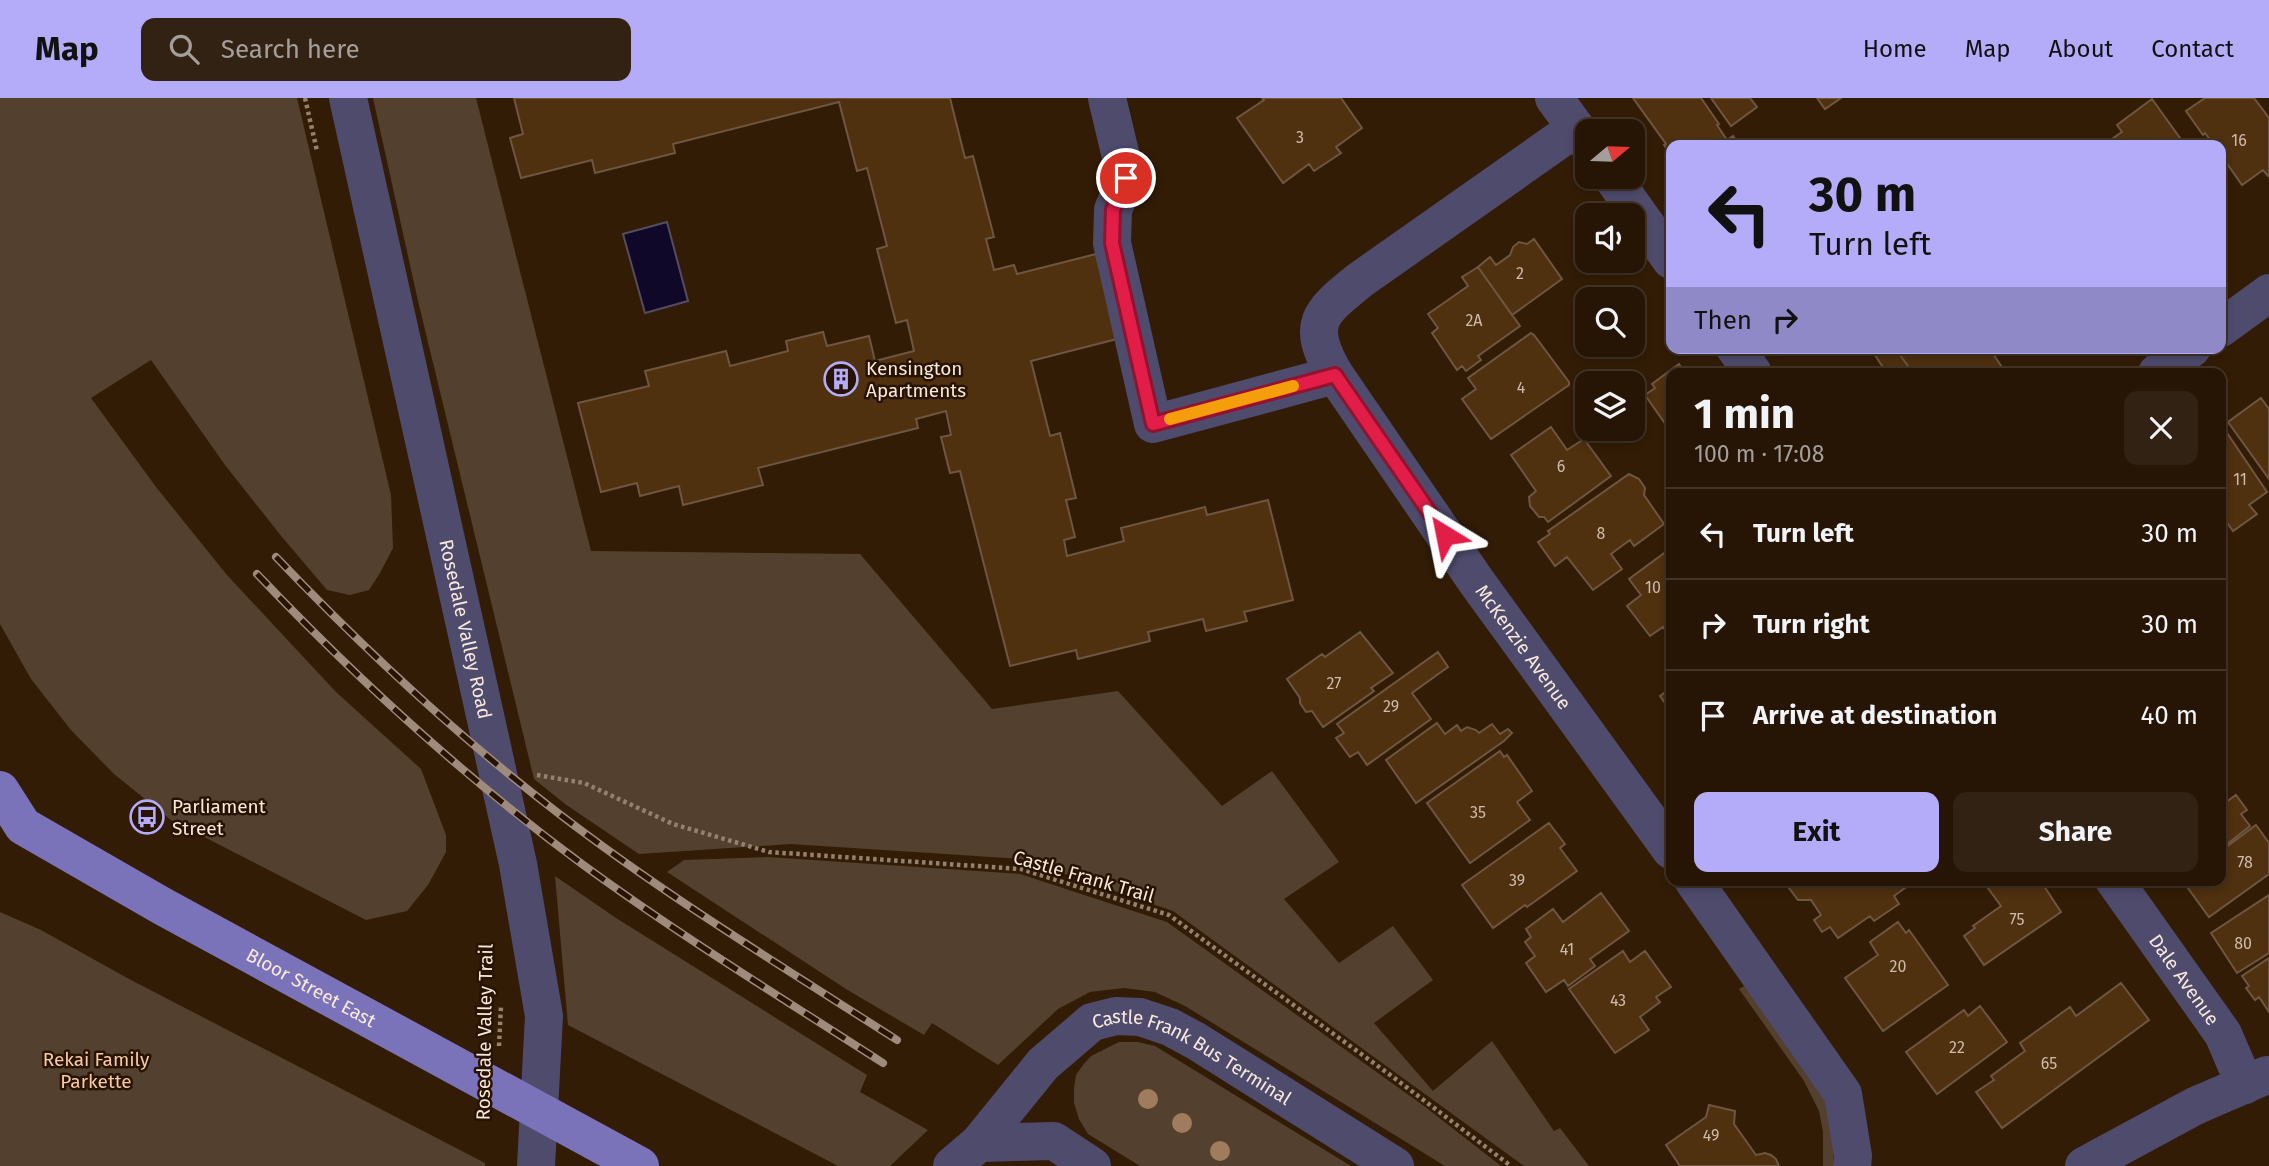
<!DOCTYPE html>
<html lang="en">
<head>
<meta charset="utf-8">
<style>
  :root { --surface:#261504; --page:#322213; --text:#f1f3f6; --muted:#a49f9a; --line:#423426; --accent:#b4acf9 }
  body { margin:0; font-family:"Fira Sans",sans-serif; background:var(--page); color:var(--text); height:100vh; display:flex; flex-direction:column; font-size:26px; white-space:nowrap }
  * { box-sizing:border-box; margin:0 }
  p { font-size:23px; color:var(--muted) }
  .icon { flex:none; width:38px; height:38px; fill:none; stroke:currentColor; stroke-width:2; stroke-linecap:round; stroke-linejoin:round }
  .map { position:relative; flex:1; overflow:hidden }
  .drawer { position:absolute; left:1666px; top:270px; width:560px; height:518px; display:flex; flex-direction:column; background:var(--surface); border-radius:14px; box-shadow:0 4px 10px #0003,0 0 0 2px var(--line) }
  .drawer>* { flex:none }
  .hud { position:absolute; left:1666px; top:42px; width:560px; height:214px; border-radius:14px; box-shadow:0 4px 10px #0003,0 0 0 2px var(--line); background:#b4acf9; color:#111; overflow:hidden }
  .needle { width:46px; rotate:71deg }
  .tools { position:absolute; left:1575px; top:21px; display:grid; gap:14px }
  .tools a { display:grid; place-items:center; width:70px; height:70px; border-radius:14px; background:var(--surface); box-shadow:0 4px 10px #0003,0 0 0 2px var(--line); font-size:35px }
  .pin { position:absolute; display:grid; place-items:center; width:60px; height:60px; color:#fff; margin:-30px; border:4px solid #fff; border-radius:50%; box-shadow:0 2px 7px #0007 }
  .me { position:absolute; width:77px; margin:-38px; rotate:325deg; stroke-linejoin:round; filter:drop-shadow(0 0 5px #0008) }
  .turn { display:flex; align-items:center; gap:24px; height:147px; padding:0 28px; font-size:32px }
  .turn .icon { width:91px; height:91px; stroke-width:2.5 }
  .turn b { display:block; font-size:49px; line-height:60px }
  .then { display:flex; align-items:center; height:66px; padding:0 28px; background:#0003; gap:14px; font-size:26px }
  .round { display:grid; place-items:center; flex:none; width:74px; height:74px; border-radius:14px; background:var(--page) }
  .head { display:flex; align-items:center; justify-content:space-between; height:119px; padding:0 28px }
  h1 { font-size:42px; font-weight:700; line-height:52px }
  .action { display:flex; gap:14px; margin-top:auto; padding:14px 28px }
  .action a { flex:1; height:80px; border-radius:14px; background:var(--accent); color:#111; font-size:28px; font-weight:700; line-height:80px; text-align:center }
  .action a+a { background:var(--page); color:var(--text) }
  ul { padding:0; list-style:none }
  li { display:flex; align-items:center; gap:21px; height:91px; padding:0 28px; border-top:2px solid var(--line) }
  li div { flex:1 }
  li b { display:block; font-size:26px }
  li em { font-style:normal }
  header { display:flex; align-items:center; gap:42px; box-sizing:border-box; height:98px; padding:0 35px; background:var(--accent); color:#111 }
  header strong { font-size:33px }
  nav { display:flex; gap:38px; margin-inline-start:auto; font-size:24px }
  .search { width:490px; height:63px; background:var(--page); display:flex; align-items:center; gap:18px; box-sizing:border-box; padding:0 24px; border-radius:14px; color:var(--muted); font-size:26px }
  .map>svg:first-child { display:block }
  .green { fill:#54402e }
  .water { fill:#0f0829; stroke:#554c5f; stroke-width:2 }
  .building { fill:#4f300f; stroke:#6f5640; stroke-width:2 }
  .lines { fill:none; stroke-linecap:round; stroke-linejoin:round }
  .path { stroke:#948170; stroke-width:4.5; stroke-dasharray:3.5 3.5; stroke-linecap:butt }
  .minor { stroke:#4e4b6d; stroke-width:38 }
  .major { stroke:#7b73b9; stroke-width:38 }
  .rail-casing { stroke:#9e8b7b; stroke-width:8 }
  .rail { stroke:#271300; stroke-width:5; stroke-dasharray:16; stroke-linecap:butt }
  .tree { fill:#9f7c5c }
  .route-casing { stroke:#92132f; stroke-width:18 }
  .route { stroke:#e11d48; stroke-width:12 }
  .slow { stroke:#f59e0b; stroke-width:12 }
  .labels { text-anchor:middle; stroke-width:5; stroke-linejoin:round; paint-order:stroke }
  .number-label { font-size:16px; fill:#cebbaa }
  .poi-label { font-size:19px; fill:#f9e9dd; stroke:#271300; text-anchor:start }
  .street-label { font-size:19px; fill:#f9e9dd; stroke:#271300 }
  .park-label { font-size:19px; fill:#f9cba2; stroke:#271300 }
</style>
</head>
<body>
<header>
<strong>Map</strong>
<div class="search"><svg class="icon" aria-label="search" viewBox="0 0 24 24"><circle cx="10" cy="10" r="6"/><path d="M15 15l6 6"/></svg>Search here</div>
<nav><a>Home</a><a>Map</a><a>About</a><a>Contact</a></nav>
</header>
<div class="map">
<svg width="2269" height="1068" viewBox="0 0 2269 1068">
  <rect width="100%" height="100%" fill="#321c06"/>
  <path class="green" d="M 0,0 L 297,0 L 391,397 L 393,450 L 380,475 L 369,492 L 350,497 L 327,492 L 282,439 L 225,367 L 151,262 L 91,300 L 156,389 L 227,477 L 336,594 L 421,671 L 446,737 L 446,754 L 428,787 L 407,813 L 366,822 L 171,722 L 114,676 L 71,632 L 31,581 L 0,526 Z
    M 373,0 L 476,0 L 591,453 L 860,456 L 992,611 L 1118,593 L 1222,708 L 1272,673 L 1339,764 L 1284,801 L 1339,865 L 1393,828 L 1433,882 L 1374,925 L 1433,993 L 1492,943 L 1554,1033 L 1560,1030 L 1589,1068 L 1524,1068 L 1173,813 L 1022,761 L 791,746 L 639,756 L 565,706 L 534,681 L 418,203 Z
    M 768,759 L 1020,776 L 1167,824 L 1424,1008 L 1501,1068 L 1445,1068 L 1185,908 L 1155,894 L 1124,890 L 1090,894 L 1058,911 L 998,967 L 932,925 L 924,937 L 846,891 L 667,774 L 684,762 Z
    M 555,778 L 616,820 L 867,977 L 860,994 L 928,1032 L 890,1068 L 838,1068 L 568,927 Z
    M 0,814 L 41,832 L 129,881 L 485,1065 L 485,1068 L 0,1068 Z
    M 1746,887 L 1825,999 L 1834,1041 L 1833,1068 L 1823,1068 L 1823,1034 L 1819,1013 L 1804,983 L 1739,891 Z
    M 1119,944 L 1138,944 L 1155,948 L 1351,1068 L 1140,1068 L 1088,1036 L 1079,1021 L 1074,1005 L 1074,991 L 1076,977 L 1083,967 L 1091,958 Z"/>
  <path class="water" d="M 667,124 L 688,203 L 645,215 L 623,136 Z"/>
  <path class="building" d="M 514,0 L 950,0 L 965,60 L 973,58 L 994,139 L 986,141 L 994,172 L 1014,167 L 1017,176 L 1096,156 L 1117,241 L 1031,263 L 1050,338 L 1060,335 L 1076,400 L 1066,402 L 1075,439 L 1064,442 L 1067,458 L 1124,443 L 1121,430 L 1205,409 L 1207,417 L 1268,402 L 1293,502 L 1244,514 L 1247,523 L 1206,533 L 1203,521 L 1148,534 L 1150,543 L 1078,561 L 1076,552 L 1010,568 L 960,373 L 950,375 L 941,339 L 951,337 L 946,313 L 916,321 L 918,330 L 758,370 L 763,387 L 683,407 L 679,388 L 640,398 L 637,385 L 601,394 L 578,305 L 649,288 L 645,273 L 726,253 L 730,268 L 788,253 L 786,243 L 823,234 L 827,248 L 869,238 L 875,263 L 914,253 L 907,222 L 896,225 L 877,151 L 887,148 L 867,70 L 857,73 L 839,4 L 673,46 L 675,55 L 595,75 L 592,62 L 521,80 L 510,40 L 523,36 Z
    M 1262,0 L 1341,0 L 1362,30 L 1336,49 L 1341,55 L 1314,73 L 1309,66 L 1283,85 L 1237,20 L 1264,2 Z
    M 1633,0 L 1701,0 L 1719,26 L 1717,27 L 1727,42 L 1733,38 L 1739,47 L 1693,47 L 1691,45 L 1691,47 L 1671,47 L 1671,57 L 1664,47 L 1666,46 Z
    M 1711,0 L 1750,0 L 1757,9 L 1731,28 Z
    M 1817,0 L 1841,0 L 1825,11 Z
    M 2205,0 L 2254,0 L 2269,20 L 2269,77 L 2268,78 L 2263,72 L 2242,87 L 2221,57 L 2221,47 L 2214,47 L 2205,35 L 2203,37 L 2186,13 Z
    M 2152,1 L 2185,47 L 2103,47 L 2122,34 L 2117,27 Z
    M 1534,141 L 1562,181 L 1512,217 L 1478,169 L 1490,159 L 1496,167 L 1510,157 L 1513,149 L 1519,144 L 1527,146 Z
    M 1478,169 L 1520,228 L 1478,258 L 1481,262 L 1466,273 L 1462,268 L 1457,272 L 1432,235 L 1438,230 L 1428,216 L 1468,188 L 1462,179 Z
    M 1531,235 L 1534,237 L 1569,284 L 1569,287 L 1491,341 L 1462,301 L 1476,291 L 1468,280 Z
    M 1870,250 L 1895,250 L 1913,275 L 1887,275 Z
    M 1895,250 L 1989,250 L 2006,275 L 1913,275 Z
    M 1679,266 L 1685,275 L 1671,275 L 1671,334 L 1645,297 L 1655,290 L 1652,286 Z
    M 2261,300 L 2269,311 L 2269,381 L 2228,324 Z
    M 1551,329 L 1567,352 L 1584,341 L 1611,378 L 1548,424 L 1544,419 L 1539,419 L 1530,408 L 1529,399 L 1536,393 L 1511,357 Z
    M 2223,329 L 2267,394 L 2249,407 L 2257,416 L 2233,433 L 2221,416 L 2221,331 Z
    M 1629,376 L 1639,381 L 1645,390 L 1644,397 L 1664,426 L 1634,448 L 1630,442 L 1611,456 L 1622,471 L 1593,492 L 1567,459 L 1555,468 L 1538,444 L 1550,436 L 1548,433 Z
    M 2221,433 L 2226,459 L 2221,463 Z
    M 1671,450 L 1671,540 L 1663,529 L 1650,538 L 1627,508 L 1641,497 L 1629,481 Z
    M 1360,534 L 1393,575 L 1371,590 L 1374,593 L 1323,629 L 1312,613 L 1306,614 L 1300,605 L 1300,600 L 1287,581 L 1322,556 L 1325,559 Z
    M 1438,554 L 1448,569 L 1412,595 L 1431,621 L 1367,667 L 1358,654 L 1350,659 L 1336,640 L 1344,635 L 1337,626 Z
    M 1671,590 L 1671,621 L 1667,615 L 1670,612 L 1660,598 Z
    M 1437,625 L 1445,636 L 1457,627 L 1461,633 L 1467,629 L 1476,632 L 1479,635 L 1492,626 L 1500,636 L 1508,631 L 1512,635 L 1504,643 L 1416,705 L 1386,662 Z
    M 1500,653 L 1504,659 L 1507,657 L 1532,693 L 1517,704 L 1530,722 L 1470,765 L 1427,705 Z
    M 2236,697 L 2247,712 L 2241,716 L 2250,728 L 2221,751 L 2221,705 L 2222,707 Z
    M 1549,725 L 1565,746 L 1560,750 L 1577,773 L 1527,809 L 1525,807 L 1493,830 L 1462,787 Z
    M 2256,727 L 2269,745 L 2269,776 L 2209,819 L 2182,782 L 2221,782 L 2221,753 Z
    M 1792,782 L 1916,782 L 1894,798 L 1899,806 L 1874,823 L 1870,818 L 1838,840 L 1830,829 L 1822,834 L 1814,822 L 1821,817 L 1811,802 L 1798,802 L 1789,790 Z
    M 1982,782 L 2040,782 L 2061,814 L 1984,867 L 1964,838 L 1975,830 L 1973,828 L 2001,808 Z
    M 1601,795 L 1629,833 L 1590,861 L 1595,868 L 1568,888 L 1564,882 L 1546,894 L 1526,865 L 1535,858 L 1525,844 L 1531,839 L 1526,831 L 1553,811 L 1563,824 Z
    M 2269,797 L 2269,855 L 2237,875 L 2211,835 Z
    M 1898,824 L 1906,835 L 1909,832 L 1948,887 L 1883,933 L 1845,880 L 1878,857 L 1870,844 Z
    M 1623,853 L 1630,864 L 1645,853 L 1671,889 L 1656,899 L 1660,904 L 1640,919 L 1649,932 L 1615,955 L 1569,891 Z
    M 2269,860 L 2269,914 L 2259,899 L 2255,902 L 2246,890 L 2249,888 L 2242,878 Z
    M 2121,885 L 2149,922 L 2002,1030 L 1976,994 L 1994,982 L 1991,978 L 2025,953 L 2020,945 L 2070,909 L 2076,918 Z
    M 1980,908 L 2007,944 L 1937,996 L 1906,954 L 1964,912 L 1968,918 Z
    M 1709,1007 L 1735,1013 L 1734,1026 L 1756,1057 L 1765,1055 L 1771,1057 L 1776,1061 L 1779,1068 L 1680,1068 L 1666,1047 L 1706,1019 Z"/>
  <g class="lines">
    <path class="path" d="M 305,0 L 317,53
      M 537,677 L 584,685 L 673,726 L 769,754 L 1021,771 L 1169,817 L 1393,979 L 1511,1068
      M 499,948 L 501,908"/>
    <g class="minor">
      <path id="s1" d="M 348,0 L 518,766 L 544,918 L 536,1068"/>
      <path d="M 1107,0 L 1126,80 L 1113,112 L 1112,145 L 1153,326 L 1335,277"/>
      <path d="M 1554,0 L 1587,45"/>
      <path id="s2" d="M 1576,30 L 1360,182 C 1319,215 1305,226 1335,277 L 1476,483 L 1671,752"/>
      <path d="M 1612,79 L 1671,162"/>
      <path d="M 2221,230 L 2269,195"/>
      <path d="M 1735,250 L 1753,275"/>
      <path d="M 2157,275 L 2192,250"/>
      <path d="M 1693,782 L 1843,996 L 1853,1058 L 1852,1068"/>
      <path id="s3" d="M 2114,782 L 2223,936 L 2245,987"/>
      <path d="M 979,1045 L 1054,1043 L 1092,1068"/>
      <path id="s4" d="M 952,1068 L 979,1045 L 1043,966 L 1092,924 L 1116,918 L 1140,919 L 1170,929 L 1196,943 L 1395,1068"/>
      <path d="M 2084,1068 L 2195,1008 L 2267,977"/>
    </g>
    <path class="major" id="s5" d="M 0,692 L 23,728 L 162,808 L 640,1068"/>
    <defs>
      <path id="rail" d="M 276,459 C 364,551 457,638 558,715 C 666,798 783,869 897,942
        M 257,476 C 358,582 464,679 582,766 C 679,837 782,900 883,965"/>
    </defs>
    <use href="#rail" class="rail-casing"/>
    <use href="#rail" class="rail"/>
  </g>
  <g class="tree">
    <circle cx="1148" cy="1001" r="10"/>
    <circle cx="1182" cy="1025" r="10"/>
    <circle cx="1220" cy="1053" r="10"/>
  </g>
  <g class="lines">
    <defs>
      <path id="route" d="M 1126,80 L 1113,112 L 1112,145 L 1153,326 L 1335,277 L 1445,437"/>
    </defs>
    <use href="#route" class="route-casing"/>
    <use href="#route" class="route"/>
    <path class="slow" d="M 1170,321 L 1293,288"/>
  </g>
  <defs>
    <symbol id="building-ring" viewBox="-11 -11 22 22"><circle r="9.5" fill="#271300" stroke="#b4acf9" stroke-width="1.5"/><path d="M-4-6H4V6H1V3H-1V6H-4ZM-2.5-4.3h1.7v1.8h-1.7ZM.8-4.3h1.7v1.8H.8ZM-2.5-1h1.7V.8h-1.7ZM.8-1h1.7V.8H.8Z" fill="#b4acf9"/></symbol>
    <symbol id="bus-ring" viewBox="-11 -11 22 22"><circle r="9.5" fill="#271300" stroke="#b4acf9" stroke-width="1.5"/><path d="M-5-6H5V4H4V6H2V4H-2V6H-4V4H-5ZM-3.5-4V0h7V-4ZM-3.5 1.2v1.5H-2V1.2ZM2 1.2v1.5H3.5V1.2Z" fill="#b4acf9"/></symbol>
  </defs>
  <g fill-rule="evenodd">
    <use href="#building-ring" x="822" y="262" width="38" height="38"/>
    <use href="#bus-ring" x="128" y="700" width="38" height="38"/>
  </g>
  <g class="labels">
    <g class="number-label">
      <text x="1300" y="45">3</text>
      <text x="2239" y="48">16</text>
      <text x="1520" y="181">2</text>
      <text x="1474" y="228">2A</text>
      <text x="1521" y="295">4</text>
      <text x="1561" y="374">6</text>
      <text x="2240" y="387">11</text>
      <text x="1601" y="441">8</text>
      <text x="1653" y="495">10</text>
      <text x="1334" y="591">27</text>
      <text x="1391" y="614">29</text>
      <text x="1478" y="720">35</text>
      <text x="2245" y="770">78</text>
      <text x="1517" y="788">39</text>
      <text x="2017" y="827">75</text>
      <text x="2243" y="851">80</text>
      <text x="1567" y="857">41</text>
      <text x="1898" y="874">20</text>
      <text x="1618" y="908">43</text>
      <text x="1957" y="955">22</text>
      <text x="2049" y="971">65</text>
      <text x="1711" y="1043">49</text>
    </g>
    <g class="poi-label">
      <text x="866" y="277">Kensington<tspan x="866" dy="22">Apartments</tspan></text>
      <text x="172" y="715">Parliament<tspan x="172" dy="22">Street</tspan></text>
    </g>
    <g class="street-label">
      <text dy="7" stroke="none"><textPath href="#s1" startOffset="544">Rosedale Valley Road</textPath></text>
      <text dy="7" stroke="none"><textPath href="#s2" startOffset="710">McKenzie Avenue</textPath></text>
      <text transform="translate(1084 778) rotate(16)" y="7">Castle Frank Trail</text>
      <text dy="7" stroke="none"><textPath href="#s3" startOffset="122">Dale Avenue</textPath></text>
      <text dy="7" stroke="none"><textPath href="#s5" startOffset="373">Bloor Street East</textPath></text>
      <text transform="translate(484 934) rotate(-89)" y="7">Rosedale Valley Trail</text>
      <text dy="7" stroke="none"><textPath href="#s4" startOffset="312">Castle Frank Bus Terminal</textPath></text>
    </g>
    <g class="park-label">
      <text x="96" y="968">Rekai Family<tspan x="96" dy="22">Parkette</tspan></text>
    </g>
  </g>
</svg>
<div class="tools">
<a><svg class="needle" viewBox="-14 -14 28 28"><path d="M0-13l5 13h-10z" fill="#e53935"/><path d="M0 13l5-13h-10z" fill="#a49f9a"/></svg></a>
<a><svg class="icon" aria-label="sound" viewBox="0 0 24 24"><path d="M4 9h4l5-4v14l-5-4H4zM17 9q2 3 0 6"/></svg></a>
<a><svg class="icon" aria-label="search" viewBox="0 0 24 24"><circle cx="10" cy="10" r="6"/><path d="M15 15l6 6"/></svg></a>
<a><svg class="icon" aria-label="layers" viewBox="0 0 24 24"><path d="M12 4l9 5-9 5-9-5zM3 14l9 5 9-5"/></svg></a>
</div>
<div class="pin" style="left:1126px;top:80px;background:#d93025"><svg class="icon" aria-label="arrive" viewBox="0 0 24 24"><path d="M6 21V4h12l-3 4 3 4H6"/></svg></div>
<svg class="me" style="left:1445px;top:437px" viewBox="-20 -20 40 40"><path d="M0-17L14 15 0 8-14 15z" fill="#e11d48" stroke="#fff" stroke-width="4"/></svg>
<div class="hud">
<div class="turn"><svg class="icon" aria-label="left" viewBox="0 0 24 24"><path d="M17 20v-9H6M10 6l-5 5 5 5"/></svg><div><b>30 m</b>Turn left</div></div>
<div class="then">Then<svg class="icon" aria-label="right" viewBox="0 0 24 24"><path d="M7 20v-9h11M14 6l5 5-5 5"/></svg></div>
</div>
<section class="drawer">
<div class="head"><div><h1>1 min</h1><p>100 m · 17:08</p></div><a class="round"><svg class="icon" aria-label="close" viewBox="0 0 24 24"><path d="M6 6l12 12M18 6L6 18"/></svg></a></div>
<ul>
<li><svg class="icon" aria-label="left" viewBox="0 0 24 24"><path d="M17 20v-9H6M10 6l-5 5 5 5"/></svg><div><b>Turn left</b></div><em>30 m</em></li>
<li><svg class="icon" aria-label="right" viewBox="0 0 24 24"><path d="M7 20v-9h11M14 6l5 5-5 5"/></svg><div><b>Turn right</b></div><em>30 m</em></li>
<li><svg class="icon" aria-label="arrive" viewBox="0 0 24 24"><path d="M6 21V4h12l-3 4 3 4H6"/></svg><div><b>Arrive at destination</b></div><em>40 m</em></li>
</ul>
<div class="action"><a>Exit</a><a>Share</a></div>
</section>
</div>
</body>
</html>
